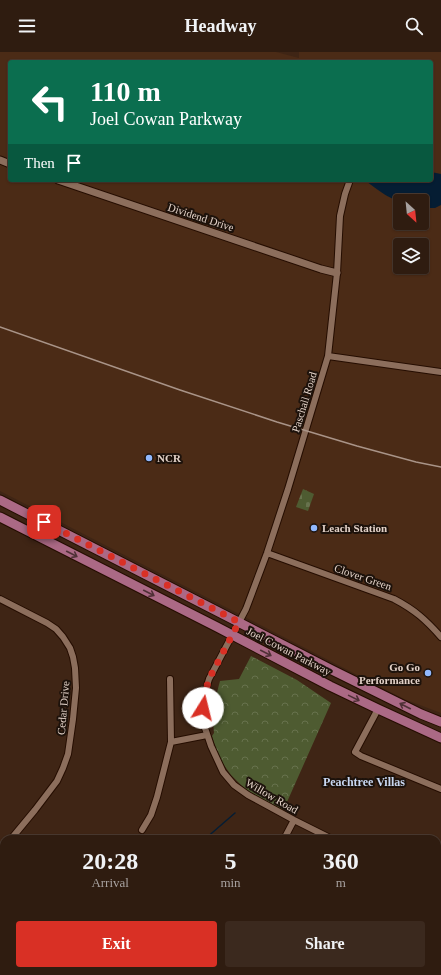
<!DOCTYPE html>
<html lang="en">
<head>
<meta charset="utf-8">
<style>
  :root { --surface:#2f1c10; --page:#3b291e; --text:#f1f3f6; --muted:#a7a19f; --line:#4a3a30; --accent:#d93025 }
  body { margin:0; font-family:"Times New Roman",serif; background:var(--page); color:var(--text); height:100vh; display:flex; flex-direction:column; font-size:15px; white-space:nowrap }
  * { box-sizing:border-box; margin:0 }
  p { font-size:13px; color:var(--muted) }
  .icon { flex:none; width:22px; height:22px; fill:none; stroke:currentColor; stroke-width:2; stroke-linecap:round; stroke-linejoin:round }
  .map { position:relative; flex:1; overflow:hidden }
  .sheet { position:absolute; left:0px; top:783px; width:441px; height:140px; display:flex; flex-direction:column; background:var(--surface); border-radius:12px 12px 0 0; box-shadow:0 1px 3px #0004,0 0 0 1px var(--line) }
  .sheet>* { flex:none }
  .guide { position:absolute; left:8px; top:8px; width:425px; height:122px; border-radius:4px; box-shadow:0 1px 3px #0004,0 0 0 1px var(--line); background:#0b6e4f; color:#fff; overflow:hidden }
  .needle { width:26px; rotate:153deg }
  .tools { position:absolute; left:393px; top:142px; display:grid; gap:8px }
  .tools a { display:grid; place-items:center; width:36px; height:36px; border-radius:4px; background:var(--surface); box-shadow:0 1px 3px #0004,0 0 0 1px var(--line); font-size:20px }
  .pin { position:absolute; display:grid; place-items:center; width:34px; height:34px; color:#fff; margin:-17px; border-radius:8px; box-shadow:0 2px 6px #0006 }
  .me { position:absolute; width:44px; margin:-22px; rotate:9deg; stroke-linejoin:round; filter:drop-shadow(0 0 3px #0008) }
  .turn { display:flex; align-items:center; gap:14px; height:84px; padding:0 16px; font-size:18px }
  .turn .icon { width:52px; height:52px; stroke-width:2.5 }
  .turn b { display:block; font-size:28px; line-height:34px }
  .then { display:flex; align-items:center; height:38px; padding:0 16px; background:#0003; gap:8px; font-size:15px }
  .eta { display:flex; justify-content:space-evenly; align-items:center; height:68px; text-align:center }
  .eta b { font-size:24px; font-weight:600; line-height:28px }
  .primary-button { display:flex; gap:8px; margin-top:auto; padding:8px 16px }
  .primary-button a { flex:1; height:46px; border-radius:4px; background:var(--accent); color:#fff; font-size:16px; font-weight:600; line-height:46px; text-align:center }
  .primary-button a+a { background:var(--page); color:var(--text) }
  header { display:flex; justify-content:space-between; align-items:center; height:52px; padding:0 16px; background:var(--surface); font-size:18px; font-weight:600 }
  .map>svg:first-child { display:block }
  .built { fill:#4b2b16; fill-rule:evenodd }
  .forest { fill:url(#forest-crowns) }
  .cemetery { fill:url(#cemetery-stones) }
  .water { fill:#051d33 }
  .lines { fill:none; stroke-linecap:round; stroke-linejoin:round }
  .stream { stroke:#051d33; stroke-width:1.5 }
  .minor-casing { stroke:#250d01; stroke-width:8 }
  .tertiary-casing { stroke:#250d01; stroke-width:9 }
  .primary-casing { stroke:#250d01; stroke-width:11 }
  .minor { stroke:#8c6e5c; stroke-width:6 }
  .tertiary { stroke:#8c6e5c; stroke-width:7 }
  .primary { stroke:#ab6985; stroke-width:9 }
  .rail { stroke:#a99488; stroke-width:1.5 }
  .oneway { stroke:#4f3036 }
  .route { stroke:#d93025; stroke-width:7; stroke-dasharray:0 12.6 }
  .poi-dot { fill:#91b8fd; stroke:#1d120b; stroke-width:1.5 }
  .labels { text-anchor:middle; stroke-width:4; stroke-linejoin:round; paint-order:stroke }
  .street-label { font-size:11px; fill:#e3d2c8; stroke:#1d120b }
  .poi-label { font-size:11px; font-weight:bold; fill:#e3d2c8; stroke:#1d120b; text-anchor:start }
  .neighbourhood-label { font-size:12px; font-weight:bold; fill:#c9d8f2; stroke:#1d120b }
</style>
</head>
<body>
<header><svg class="icon" aria-label="menu" viewBox="0 0 24 24"><path d="M4 6h16M4 12h16M4 18h16"/></svg>Headway<svg class="icon" aria-label="search" viewBox="0 0 24 24"><circle cx="10" cy="10" r="6"/><path d="M15 15l6 6"/></svg></header>
<div class="map">
<svg width="441" height="923" viewBox="0 0 441 923">
  <defs>
    <pattern id="forest-crowns" width="20" height="18" patternUnits="userSpaceOnUse"><rect width="20" height="18" fill="#4e5b31"/><path d="M2 6a3 3 0 1 1 6 0M12 15a3 3 0 1 1 6 0" fill="none" stroke="#67724d"/></pattern>
    <pattern id="cemetery-stones" width="16" height="16" patternUnits="userSpaceOnUse"><rect width="16" height="16" fill="#4e5b31"/><path d="M2 7V4a2 2 0 0 1 4 0v3zM10 15v-3a2 2 0 0 1 4 0v3z" fill="#67724d"/></pattern>
  </defs>
  <rect width="100%" height="100%" fill="#3f2515"/>
  <path class="built" d="M 0,0 L 276,0 L 299,6 L 299,0 L 441,0 L 441,661 L 404,647 L 0,439 ZM 10,10 L 431,10 L 431,128 L 10,128 ZM 400,149 L 422,149 L 422,171 L 400,171 ZM 400,193 L 422,193 L 422,215 L 400,215 Z"/>
  <path class="forest" d="M 251,604 L 297,628 L 331,651 L 283,759 L 270,753 L 246,738 L 231,723 L 219,706 L 212,684 L 214,681 C 212,663 215,647 220,629 L 239,627 Z"/>
  <path class="cemetery" d="M 303,437 L 314,442 L 308,459 L 296,455 Z"/>
  <path class="water" d="M 431,120 L 441,122 L 441,153 L 435,156 L 422,156 L 422,149 C 415,149 407,150 400,149 C 392,149 372,134 365,128 L 431,128 Z"/>
  <g class="lines">
    <path class="stream" d="M 205,787 L 235,761
      M 33,923 L 36,919"/>
    <defs>
      <path id="minor" d="M 328,304 L 441,320
        M 267,501 L 394,547 C 415,558 426,568 441,585
        M 0,547 L 47,571 L 56,577 L 63,585 L 70,596 L 73,605 L 75,616 L 76,636 L 73,667 L 68,702 L 63,716 L 57,729 L 35,758 L 11,787
        M 378,657 L 355,700 L 361,704 L 441,737
        M 171,690 L 207,683
        M 142,778 L 151,763 L 157,745 L 171,690 L 170,627
        M 284,787 L 294,768
        M 332,787 L 294,768 L 248,743 L 234,733 L 223,720 L 211,694 L 203,670 L 203,656 L 204,644 L 209,627 L 246,557 L 267,501 L 288,437 L 328,304 L 337,221 L 340,164 L 345,142 L 350,128
        M 0,795 L 4,798
        M 437,855 L 441,860
        M 0,887 L 4,882
        M 437,898 L 441,892
        M 155,919 L 160,923
        M 125,923 L 129,919
        M 194,923 L 198,919
        M 309,923 L 312,919
        M 420,923 L 423,919"/>
      <path id="tertiary" d="M 0,108 L 10,112
        M 58,128 L 321,217 L 337,221"/>
      <path id="primary" d="M 0,448 L 332,618 L 421,662 L 441,670
        M 0,465 L 217,575 L 330,634 L 378,657 L 441,686"/>
    </defs>
    <use href="#minor" class="minor-casing"/>
    <use href="#tertiary" class="tertiary-casing"/>
    <use href="#primary" class="primary-casing"/>
    <use href="#minor" class="minor"/>
    <use href="#tertiary" class="tertiary"/>
    <use href="#primary" class="primary"/>
    <path class="rail" d="M 0,275 L 180,338 L 277,370 L 357,394 L 416,410 L 441,415"/>
  </g>
  <defs><path id="oneway-shaft" d="M-6 0H5M1.5-3L5.5 0L1.5 3" fill="none" stroke-width="1.6" stroke-linecap="round" stroke-linejoin="round"/></defs>
  <g class="oneway">
    <use href="#oneway-shaft" transform="translate(72 502) rotate(27)"/>
    <use href="#oneway-shaft" transform="translate(149 541) rotate(27)"/>
    <use href="#oneway-shaft" transform="translate(266 601) rotate(27)"/>
    <use href="#oneway-shaft" transform="translate(354 646) rotate(26)"/>
    <use href="#oneway-shaft" transform="translate(405 654) rotate(-153)"/>
  </g>
  <g class="lines">
    <path class="route" d="M 44,470 L 239,570 L 209,627 L 204,644 L 203,656"/>
  </g>
  <g class="poi-dot">
    <circle cx="149" cy="406" r="4"/>
    <circle cx="314" cy="476" r="4"/>
    <circle cx="428" cy="621" r="4"/>
  </g>
  <g class="labels">
    <g class="street-label">
      <text transform="translate(201 165) rotate(18)" y="4">Dividend Drive</text>
      <text transform="translate(304 350) rotate(-73)" y="4">Paschall Road</text>
      <text transform="translate(363 525) rotate(19)" y="4">Clover Green</text>
      <text transform="translate(289 599) rotate(27)" y="4">Joel Cowan Parkway</text>
      <text transform="translate(63 656) rotate(-85)" y="4">Cedar Drive</text>
      <text transform="translate(272 744) rotate(30)" y="4">Willow Road</text>
    </g>
    <g class="poi-label">
      <text x="157" y="410">NCR</text>
      <text x="322" y="480">Leach Station</text>
      <text x="420" y="619" text-anchor="end">Go Go<tspan x="420" dy="13">Performance</tspan></text>
    </g>
    <g class="neighbourhood-label">
      <text x="364" y="734">Peachtree Villas</text>
    </g>
  </g>
</svg>
<div class="tools">
<a><svg class="needle" viewBox="-14 -14 28 28"><path d="M0-13l5 13h-10z" fill="#e53935"/><path d="M0 13l5-13h-10z" fill="#a7a19f"/></svg></a>
<a><svg class="icon" aria-label="layers" viewBox="0 0 24 24"><path d="M12 4l9 5-9 5-9-5zM3 14l9 5 9-5"/></svg></a>
</div>
<div class="pin" style="left:44px;top:470px;background:#d93025"><svg class="icon" aria-label="arrive" viewBox="0 0 24 24"><path d="M6 21V4h12l-3 4 3 4H6"/></svg></div>
<svg class="me" style="left:203px;top:656px" viewBox="-20 -20 40 40"><circle r="19" fill="#fff"/><path d="M0-13L10 11 0 6-10 11z" fill="#d93025"/></svg>
<div class="guide">
<div class="turn"><svg class="icon" aria-label="left" viewBox="0 0 24 24"><path d="M17 20v-9H6M10 6l-5 5 5 5"/></svg><div><b>110 m</b>Joel Cowan Parkway</div></div>
<div class="then">Then<svg class="icon" aria-label="arrive" viewBox="0 0 24 24"><path d="M6 21V4h12l-3 4 3 4H6"/></svg></div>
</div>
<section class="sheet">
<div class="eta">
<div><b>20:28</b><p>Arrival</p></div>
<div><b>5</b><p>min</p></div>
<div><b>360</b><p>m</p></div>
</div>
<div class="primary-button"><a>Exit</a><a>Share</a></div>
</section>
</div>
</body>
</html>
